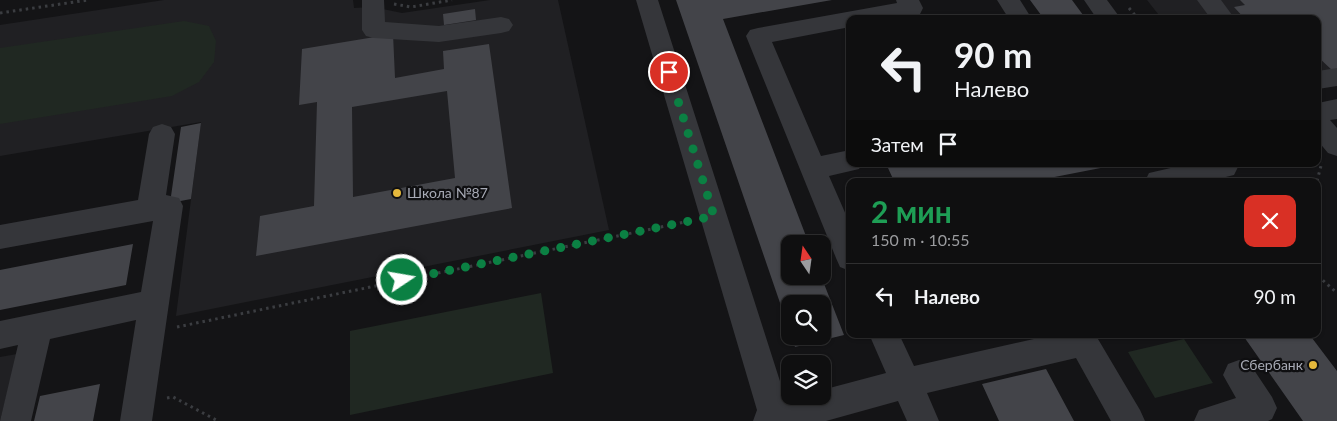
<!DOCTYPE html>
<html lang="ru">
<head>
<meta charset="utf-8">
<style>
  :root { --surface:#0f0f10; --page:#1d1d1e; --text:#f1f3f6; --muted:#9b9c9f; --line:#2f2f30 }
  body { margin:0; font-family:Lato,sans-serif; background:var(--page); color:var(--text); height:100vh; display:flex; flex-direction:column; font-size:19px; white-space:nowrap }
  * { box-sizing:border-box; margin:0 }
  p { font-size:16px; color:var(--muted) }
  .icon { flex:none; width:28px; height:28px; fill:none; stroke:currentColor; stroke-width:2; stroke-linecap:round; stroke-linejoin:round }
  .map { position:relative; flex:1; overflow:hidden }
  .side { position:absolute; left:846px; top:178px; width:475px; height:160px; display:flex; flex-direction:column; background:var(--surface); border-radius:10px; box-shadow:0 1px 4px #0004,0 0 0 1px var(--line) }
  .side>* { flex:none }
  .guide { position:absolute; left:846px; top:15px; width:475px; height:152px; border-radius:10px; box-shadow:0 1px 4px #0004,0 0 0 1px var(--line); background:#0f0f10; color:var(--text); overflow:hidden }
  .needle { width:32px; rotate:347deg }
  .buttons { position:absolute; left:781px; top:235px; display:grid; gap:10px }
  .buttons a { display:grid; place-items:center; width:50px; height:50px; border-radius:10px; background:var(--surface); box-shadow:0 1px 4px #0004,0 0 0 1px var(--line); font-size:25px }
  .pin { position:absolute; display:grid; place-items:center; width:42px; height:42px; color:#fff; margin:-21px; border:2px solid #fff; border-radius:50%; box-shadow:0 1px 5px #0007 }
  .me { position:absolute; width:55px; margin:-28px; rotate:78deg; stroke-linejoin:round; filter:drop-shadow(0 0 4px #0008) }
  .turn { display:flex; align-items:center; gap:18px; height:105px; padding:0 25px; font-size:22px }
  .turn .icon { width:65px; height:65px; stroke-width:2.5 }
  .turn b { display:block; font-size:35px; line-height:42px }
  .then { display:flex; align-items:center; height:48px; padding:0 25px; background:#0003; gap:10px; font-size:19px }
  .round { display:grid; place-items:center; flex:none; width:52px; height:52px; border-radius:10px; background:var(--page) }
  .overview { display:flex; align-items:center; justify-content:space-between; height:85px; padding:0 25px }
  h1 { font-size:30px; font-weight:700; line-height:38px; color:#1e9e55 }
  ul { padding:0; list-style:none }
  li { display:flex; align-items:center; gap:15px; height:65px; padding:0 25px; border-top:1px solid var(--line) }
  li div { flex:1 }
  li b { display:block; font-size:19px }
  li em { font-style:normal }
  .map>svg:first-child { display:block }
  .built { fill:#202023 }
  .green { fill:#202822 }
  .building { fill:#434449; fill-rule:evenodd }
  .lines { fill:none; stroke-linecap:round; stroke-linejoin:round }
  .path { stroke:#3b3d41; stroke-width:3; stroke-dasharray:2.5 4; stroke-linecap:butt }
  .minor { fill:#35363a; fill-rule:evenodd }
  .route { stroke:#0b8043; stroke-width:9; stroke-dasharray:0 16.2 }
  .poi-dot { fill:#e5b83c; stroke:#0f0f11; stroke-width:2 }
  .labels { text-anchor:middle; stroke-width:4.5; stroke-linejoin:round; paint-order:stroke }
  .poi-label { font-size:14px; fill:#a7aab5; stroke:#0f0f11; text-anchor:start }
</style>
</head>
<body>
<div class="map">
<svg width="1337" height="421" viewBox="0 0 1337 421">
  <rect width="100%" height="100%" fill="#141416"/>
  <path class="built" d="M 164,0 L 353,0 L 354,8 L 373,7 L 402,13 L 490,0 L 558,0 L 609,230 L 176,316 L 201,122 L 0,156 L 0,25 Z
    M 1147,0 L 1337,0 L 1337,84 L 1318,88 L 1318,19 L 1162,19 Z
    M 17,354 L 0,421 L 0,357 Z"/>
  <path class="green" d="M 184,21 L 209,26 L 216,41 L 214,62 L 199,82 L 172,96 L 0,124 L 0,48 Z
    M 541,293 L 553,373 L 350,415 L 350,331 Z
    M 1184,339 L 1213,383 L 1155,398 L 1128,352 Z"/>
  <path class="building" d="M 676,0 L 832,0 L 723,19 L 809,244 L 790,244 L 790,276 L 821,276 L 844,335 L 795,347 L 791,336 L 822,336 L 822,304 L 790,304 L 790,332 Z
    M 1030,0 L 1072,0 L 1086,19 L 1044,19 Z
    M 1240,0 L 1337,0 L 1337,70 L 1333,71 L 1318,57 L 1318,19 L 1245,19 L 1234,7 L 1245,5 Z
    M 475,9 L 476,20 L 444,25 L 443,14 Z
    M 393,34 L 395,78 L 444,69 L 443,51 L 489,44 L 512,208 L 256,256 L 260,216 L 314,206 L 317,102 L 299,105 L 302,49 ZM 447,91 L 455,178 L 353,197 L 352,107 Z
    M 201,123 L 191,199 L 170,203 L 181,127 Z
    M 912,164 L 1116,164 L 1116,165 L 1034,181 L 894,181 L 888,168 Z
    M 133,244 L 126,285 L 0,310 L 0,270 Z
    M 1242,334 L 1309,334 L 1337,371 L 1337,421 L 1303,421 Z
    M 1046,369 L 1074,421 L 999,421 L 982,384 Z
    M 100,384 L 93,421 L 34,421 L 40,396 Z"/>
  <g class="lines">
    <path class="path" d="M 394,4 L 411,7 L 452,0
      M 1129,8 L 1138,19
      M 0,13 L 88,0
      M 1317,181 L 1322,162
      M 1318,276 L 1337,293
      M 177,327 L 690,221
      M 167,398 L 173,397 L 218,421"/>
    <path class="minor" d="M 362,0 L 384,0 L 385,22 L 439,26 L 501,17 L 509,19 L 513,25 L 509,31 L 501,33 L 439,42 L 374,38 L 366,36 L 362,30 Z
      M 636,0 L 658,0 L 786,400 L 800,396 L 822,396 L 822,390 L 886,373 L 869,334 L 899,334 L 914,366 L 1056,334 L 1095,334 L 1140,410 L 1145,421 L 1111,421 L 1076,358 L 927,393 L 939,421 L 907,421 L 898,401 L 826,421 L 753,421 L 757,410 Z
      M 896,0 L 919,0 L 923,8 L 920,14 L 898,19 L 850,19 L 850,27 L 772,42 L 821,156 L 850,150 L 850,164 L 862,164 L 859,169 L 829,176 L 850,224 L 850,271 L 840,267 L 836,258 L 746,36 L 750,30 L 758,28 L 897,3 Z
      M 997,0 L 1020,0 L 1032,19 L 1009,19 Z
      M 1084,0 L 1107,0 L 1121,19 L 1097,19 Z
      M 1197,0 L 1221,0 L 1235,19 L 1211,19 Z
      M 1337,68 L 1337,86 L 1318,89 L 1318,71 Z
      M 1337,99 L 1337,119 L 1330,120 L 1337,128 L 1337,156 L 1328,153 L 1318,141 L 1318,103 Z
      M 162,124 L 171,127 L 175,134 L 166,195 L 179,198 L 183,206 L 152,421 L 120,421 L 136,320 L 50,339 L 31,421 L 0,421 L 18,345 L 0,349 L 0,321 L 141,292 L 153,221 L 0,249 L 0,225 L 138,200 L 149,134 L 153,127 Z
      M 1188,164 L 1237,164 L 1238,167 L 1234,175 L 1209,181 L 1145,181 L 1149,173 Z
      M 1239,360 L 1250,364 L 1272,397 L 1277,408 L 1272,419 L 1268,421 L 1194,421 L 1199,410 L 1236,398 L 1223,375 L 1228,364 Z"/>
  </g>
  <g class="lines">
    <path class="route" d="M 402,280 L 714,216 L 669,72"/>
  </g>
  <g class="poi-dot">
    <circle cx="397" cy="193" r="5"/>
    <circle cx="1313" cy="365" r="5"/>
  </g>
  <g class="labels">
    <g class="poi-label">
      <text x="407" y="198">Школа №87</text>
      <text x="1303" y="370" text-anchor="end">Сбербанк</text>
    </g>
  </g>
</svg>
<div class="buttons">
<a><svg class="needle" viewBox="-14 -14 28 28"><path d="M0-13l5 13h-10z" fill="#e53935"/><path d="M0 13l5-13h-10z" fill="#9b9c9f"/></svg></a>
<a><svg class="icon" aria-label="search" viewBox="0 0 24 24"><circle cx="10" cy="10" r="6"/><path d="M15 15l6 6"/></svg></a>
<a><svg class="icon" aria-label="layers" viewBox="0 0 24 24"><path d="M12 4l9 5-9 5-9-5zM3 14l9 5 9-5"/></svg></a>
</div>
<div class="pin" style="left:669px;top:72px;background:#d93025"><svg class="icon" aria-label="arrive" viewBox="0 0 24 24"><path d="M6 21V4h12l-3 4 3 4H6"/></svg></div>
<svg class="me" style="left:402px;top:280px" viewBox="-20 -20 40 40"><circle r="17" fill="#0b8043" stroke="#fff" stroke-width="3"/><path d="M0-11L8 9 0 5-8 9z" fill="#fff"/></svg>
<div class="guide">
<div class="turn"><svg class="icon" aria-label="left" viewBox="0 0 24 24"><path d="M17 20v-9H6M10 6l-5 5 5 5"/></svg><div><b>90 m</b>Налево</div></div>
<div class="then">Затем<svg class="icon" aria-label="arrive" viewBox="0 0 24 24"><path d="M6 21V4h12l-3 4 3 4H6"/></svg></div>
</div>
<section class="side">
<div class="overview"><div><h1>2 мин</h1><p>150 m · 10:55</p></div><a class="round" style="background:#d93025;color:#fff"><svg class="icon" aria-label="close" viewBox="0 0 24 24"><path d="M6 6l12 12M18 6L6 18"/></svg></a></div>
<ul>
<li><svg class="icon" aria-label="left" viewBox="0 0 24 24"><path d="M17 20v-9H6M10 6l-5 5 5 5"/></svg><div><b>Налево</b></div><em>90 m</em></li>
</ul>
</section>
</div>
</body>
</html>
